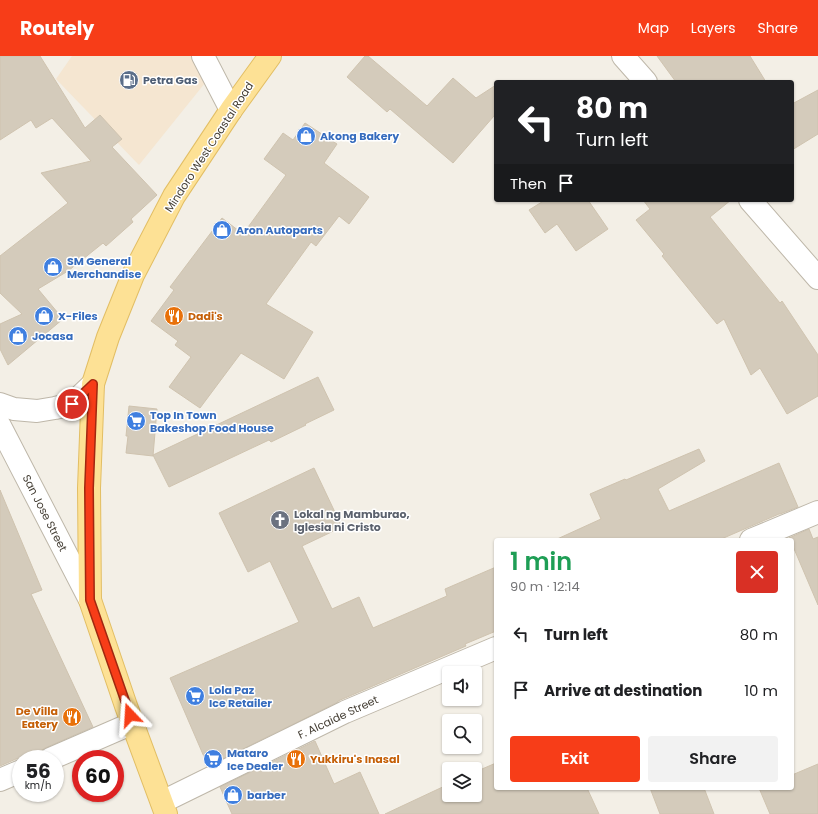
<!DOCTYPE html>
<html lang="en">
<head>
<meta charset="utf-8">
<style>
  :root { --surface:#fff; --page:#f2f2f2; --text:#202124; --muted:#757577; --accent:#f73d18 }
  body { margin:0; font-family:Poppins,sans-serif; background:var(--page); color:var(--text); height:100vh; display:flex; flex-direction:column; font-size:15px; white-space:nowrap }
  * { box-sizing:border-box; margin:0 }
  p { font-size:13px; color:var(--muted) }
  .icon { flex:none; width:22px; height:22px; fill:none; stroke:currentColor; stroke-width:2; stroke-linecap:round; stroke-linejoin:round }
  .map { position:relative; flex:1; overflow:hidden }
  .drawer { position:absolute; left:494px; top:482px; width:300px; height:252px; display:flex; flex-direction:column; background:var(--surface); border-radius:4px; box-shadow:0 1px 3px #0004 }
  .drawer>* { flex:none }
  .hud { position:absolute; left:494px; top:24px; width:300px; height:122px; border-radius:4px; box-shadow:0 1px 3px #0004; background:#202124; color:#fff; overflow:hidden }
  .tools { position:absolute; left:442px; top:610px; display:grid; gap:8px }
  .tools a { display:grid; place-items:center; width:40px; height:40px; border-radius:4px; background:var(--surface); box-shadow:0 1px 3px #0004; font-size:20px }
  .speed { position:absolute; left:12px; top:694px; display:flex; gap:8px; font-size:20px; font-weight:700; text-align:center }
  .speed>* { display:grid; place-content:center; width:52px; height:52px; border-radius:50%; background:var(--surface); box-shadow:0 1px 3px #0004; line-height:1 }
  .speed small { font-size:10px; font-weight:400 }
  .speed .limit { border:6px solid #d22; background:#fff; color:#111 }
  .pin { position:absolute; display:grid; place-items:center; width:34px; height:34px; color:#fff; margin:-17px; border:2px solid #fff; border-radius:50%; box-shadow:0 1px 4px #0007 }
  .me { position:absolute; width:44px; margin:-22px; rotate:340deg; stroke-linejoin:round; filter:drop-shadow(0 0 3px #0008) }
  .turn { display:flex; align-items:center; gap:14px; height:84px; padding:0 16px; font-size:18px }
  .turn .icon { width:52px; height:52px; stroke-width:2.5 }
  .turn b { display:block; font-size:28px; line-height:34px }
  .then { display:flex; align-items:center; height:38px; padding:0 16px; background:#0003; gap:8px; font-size:15px }
  .round { display:grid; place-items:center; flex:none; width:42px; height:42px; border-radius:4px; background:var(--page) }
  .summary { display:flex; align-items:center; justify-content:space-between; height:68px; padding:0 16px }
  h1 { font-size:24px; font-weight:600; line-height:30px; color:#1e9e55 }
  .cta { display:flex; gap:8px; margin-top:auto; padding:8px 16px }
  .cta a { flex:1; height:46px; border-radius:4px; background:var(--accent); color:#fff; font-size:16px; font-weight:600; line-height:46px; text-align:center }
  .cta a+a { background:var(--page); color:var(--text) }
  ul { padding:0; list-style:none }
  li { display:flex; align-items:center; gap:12px; height:56px; padding:0 16px }
  li div { flex:1 }
  li b { display:block; font-size:15px }
  li em { font-style:normal }
  header { display:flex; align-items:center; gap:24px; box-sizing:border-box; height:56px; padding:0 20px; background:var(--accent); color:#fff }
  header strong { font-size:19px }
  nav { display:flex; gap:22px; margin-inline-start:auto; font-size:14px }
  .map>svg:first-child { display:block }
  .commercial { fill:#f5e6d1 }
  .building { fill:#d4cbbb; stroke:#cfc3af }
  .lines { fill:none; stroke-linecap:round; stroke-linejoin:round }
  .minor-casing { stroke:#beb7a9; stroke-width:24 }
  .tertiary-casing { stroke:#beb7a9; stroke-width:24 }
  .primary-casing { stroke:#e2be64; stroke-width:24 }
  .minor { stroke:#fff; stroke-width:22 }
  .tertiary { stroke:#fff; stroke-width:22 }
  .primary { stroke:#fde195; stroke-width:22 }
  .route-casing { stroke:#a12810; stroke-width:10 }
  .route { stroke:#f73d18; stroke-width:7 }
  .labels { text-anchor:middle; stroke-width:3; stroke-linejoin:round; paint-order:stroke }
  .service-label { font-size:11px; font-weight:bold; fill:#4e5e75; stroke:#fff; text-anchor:start }
  .shop-label { font-size:11px; font-weight:bold; fill:#366cbe; stroke:#fff; text-anchor:start }
  .street-label { font-size:11px; fill:#453f35; stroke:#fff }
  .food-label { font-size:11px; font-weight:bold; fill:#c56008; stroke:#fff; text-anchor:start }
  .worship-label { font-size:11px; font-weight:bold; fill:#5b616d; stroke:#fff; text-anchor:start }
</style>
</head>
<body>
<header>
<strong>Routely</strong>
<nav><a>Map</a><a>Layers</a><a>Share</a></nav>
</header>
<div class="map">
<svg width="818" height="758" viewBox="0 0 818 758">
  <rect width="100%" height="100%" fill="#f3efe6"/>
  <path class="commercial" d="M 72,0 L 192,0 L 205,27 L 139,109 L 56,23 Z"/>
  <path class="building" d="M 0,0 L 40,0 L 85,72 L 100,59 L 122,83 L 112,91 L 157,139 L 131,163 L 133,166 L 106,190 L 103,187 L 68,215 L 38,233 L 63,263 L 8,309 L 0,293 L 0,268 L 22,258 L 0,237 L 0,200 L 68,147 L 41,117 L 91,105 L 52,62 L 36,72 L 31,64 L 0,84 Z
    M 365,0 L 368,0 L 427,50 L 453,22 L 476,42 L 496,29 L 496,57 L 494,60 L 453,107 L 390,53 L 387,56 L 347,21 Z
    M 657,0 L 750,0 L 766,26 L 676,26 Z
    M 818,34 L 818,78 L 792,94 L 792,48 Z
    M 305,67 L 337,88 L 324,107 L 369,141 L 349,168 L 339,160 L 316,190 L 311,186 L 266,248 L 313,276 L 284,323 L 241,297 L 200,352 L 169,331 L 191,301 L 175,289 L 178,285 L 151,265 L 174,234 L 170,231 L 222,162 L 243,178 L 286,119 L 264,103 L 283,77 L 293,84 Z
    M 545,144 L 588,144 L 608,173 L 576,195 L 557,168 L 545,177 L 529,154 Z
    M 643,144 L 731,144 L 710,161 L 780,247 L 782,245 L 818,299 L 818,340 L 787,358 L 760,312 L 751,319 L 724,263 L 717,268 L 662,200 L 664,198 L 636,164 L 650,153 Z
    M 318,321 L 334,354 L 305,368 L 306,369 L 271,386 L 269,384 L 169,431 L 153,399 Z
    M 129,350 L 157,353 L 153,400 L 126,397 L 128,380 L 126,380 Z
    M 699,393 L 705,405 L 658,433 L 669,455 L 779,407 L 798,451 L 780,458 L 779,458 L 719,484 L 555,484 L 601,463 L 590,438 L 625,423 L 626,424 Z
    M 314,412 L 342,471 L 302,490 L 332,553 L 359,541 L 373,572 L 447,540 L 445,533 L 496,511 L 496,575 L 465,588 L 466,590 L 338,645 L 338,646 L 208,710 L 170,622 L 299,566 L 270,505 L 248,516 L 219,457 Z
    M 0,434 L 42,534 L 31,538 L 93,671 L 45,692 L 40,695 L 39,699 L 30,703 L 16,703 L 0,710 Z
    M 809,473 L 813,483 L 818,481 L 818,549 L 792,488 L 792,484 L 790,484 L 789,482 Z
    M 315,685 L 334,728 L 360,716 L 379,758 L 232,758 L 220,731 Z
    M 496,707 L 496,732 L 587,732 L 599,758 L 385,758 L 449,728 L 449,739 L 475,739 L 475,716 Z
    M 818,708 L 818,758 L 770,758 L 759,732 L 792,732 L 792,719 Z
    M 650,732 L 704,732 L 714,758 L 660,758 Z"/>
  <g class="lines">
    <defs>
      <path id="minor" d="M 203,0 L 231,54
        M 751,484 L 818,456
        M 50,703 L 133,667
        M 0,724 L 21,715
        M 162,746 L 345,656 L 496,592"/>
      <path id="tertiary" d="M 623,0 L 646,26
        M 750,144 L 818,222
        M 0,348 L 14,353 L 37,355 L 55,352 L 72,348 L 93,328
        M 0,370 L 90,544"/>
      <path id="primary" d="M 166,758 L 126,650 L 90,544 L 89,432 L 93,328 L 108,281 L 133,219 L 174,140 L 231,54 L 270,0"/>
    </defs>
    <use href="#minor" class="minor-casing"/>
    <use href="#tertiary" class="tertiary-casing"/>
    <use href="#primary" class="primary-casing"/>
    <use href="#minor" class="minor"/>
    <use href="#tertiary" class="tertiary"/>
    <use href="#primary" class="primary"/>
  </g>
  <g class="lines">
    <defs>
      <path id="route" d="M 72,348 L 93,328 L 89,432 L 90,544 L 130,659"/>
    </defs>
    <use href="#route" class="route-casing"/>
    <use href="#route" class="route"/>
  </g>
  <defs>
    <symbol id="fuel-disc" viewBox="-11 -11 22 22"><circle r="9.5" fill="#5c6f8a" stroke="#fff"/><path d="M-5.5-6h7V0h2V4h1.3V-2.5L3-4.5l.8-.8L6-3V5H2.5V1h-1V6h-7ZM-4.2-4.7v3.2H.2V-4.7Z" fill="#fff"/></symbol>
    <symbol id="shop-disc" viewBox="-11 -11 22 22"><circle r="9.5" fill="#3f7fe0" stroke="#fff"/><path d="M-5-2.5h2.3a2.7 3.5 0 0 1 5.4 0H5L5.5 6h-11ZM-1.5-2.5h3a1.5 2.3 0 0 0-3 0Z" fill="#fff"/></symbol>
    <symbol id="restaurant-disc" viewBox="-11 -11 22 22"><circle r="9.5" fill="#e8710a" stroke="#fff"/><path d="M-5-6h1v4h1v-4h1v4h1v-4h1v5L-1.5 .5V6h-2V.5L-5-1ZM5-6V6H3V1.5H1.5Q1.5-4 5-6Z" fill="#fff"/></symbol>
    <symbol id="supermarket-disc" viewBox="-11 -11 22 22"><circle r="9.5" fill="#3f7fe0" stroke="#fff"/><path d="M-6-5.5h2.5l.6 2H6L4.5 2H-2.5L-4.4-4H-6ZM-1.5 3.2a1.3 1.3 0 1 0 .1 0ZM3 3.2a1.3 1.3 0 1 0 .1 0Z" fill="#fff"/></symbol>
    <symbol id="church-disc" viewBox="-11 -11 22 22"><circle r="9.5" fill="#6b7280" stroke="#fff"/><path d="M-1.2-6h2.4v3.5h3.3v2.4h-3.3V6h-2.4V-.1h-3.3v-2.4h3.3Z" fill="#fff"/></symbol>
  </defs>
  <g fill-rule="evenodd">
    <use href="#fuel-disc" x="118" y="13" width="22" height="22"/>
    <use href="#shop-disc" x="295" y="69" width="22" height="22"/>
    <use href="#shop-disc" x="211" y="163" width="22" height="22"/>
    <use href="#shop-disc" x="42" y="200" width="22" height="22"/>
    <use href="#shop-disc" x="33" y="249" width="22" height="22"/>
    <use href="#restaurant-disc" x="163" y="249" width="22" height="22"/>
    <use href="#shop-disc" x="7" y="269" width="22" height="22"/>
    <use href="#supermarket-disc" x="125" y="354" width="22" height="22"/>
    <use href="#church-disc" x="269" y="453" width="22" height="22"/>
    <use href="#supermarket-disc" x="184" y="629" width="22" height="22"/>
    <use href="#restaurant-disc" x="61" y="650" width="22" height="22"/>
    <use href="#supermarket-disc" x="202" y="692" width="22" height="22"/>
    <use href="#restaurant-disc" x="285" y="692" width="22" height="22"/>
    <use href="#shop-disc" x="222" y="728" width="22" height="22"/>
  </g>
  <g class="labels">
    <g class="service-label">
      <text x="143" y="28">Petra Gas</text>
    </g>
    <g class="shop-label">
      <text x="320" y="84">Akong Bakery</text>
      <text x="236" y="178">Aron Autoparts</text>
      <text x="67" y="209">SM General<tspan x="67" dy="13">Merchandise</tspan></text>
      <text x="58" y="264">X-Files</text>
      <text x="32" y="284">Jocasa</text>
      <text x="150" y="363">Top In Town<tspan x="150" dy="13">Bakeshop Food House</tspan></text>
      <text x="209" y="638">Lola Paz<tspan x="209" dy="13">Ice Retailer</tspan></text>
      <text x="227" y="701">Mataro<tspan x="227" dy="13">Ice Dealer</tspan></text>
      <text x="247" y="743">barber</text>
    </g>
    <g class="street-label">
      <text transform="translate(209 91) rotate(-57)" y="4">Mindoro West Coastal Road</text>
      <text transform="translate(45 457) rotate(63)" y="4">San Jose Street</text>
      <text transform="translate(338 661) rotate(-25)" y="4">F. Alcaide Street</text>
    </g>
    <g class="food-label">
      <text x="188" y="264">Dadi's</text>
      <text x="58" y="659" text-anchor="end">De Villa<tspan x="58" dy="13">Eatery</tspan></text>
      <text x="310" y="707">Yukkiru's Inasal</text>
    </g>
    <g class="worship-label">
      <text x="294" y="462">Lokal ng Mamburao,<tspan x="294" dy="13">Iglesia ni Cristo</tspan></text>
    </g>
  </g>
</svg>
<div class="tools">
<a><svg class="icon" aria-label="sound" viewBox="0 0 24 24"><path d="M4 9h4l5-4v14l-5-4H4zM17 9q2 3 0 6"/></svg></a>
<a><svg class="icon" aria-label="search" viewBox="0 0 24 24"><circle cx="10" cy="10" r="6"/><path d="M15 15l6 6"/></svg></a>
<a><svg class="icon" aria-label="layers" viewBox="0 0 24 24"><path d="M12 4l9 5-9 5-9-5zM3 14l9 5 9-5"/></svg></a>
</div>
<div class="speed"><div>56<small>km/h</small></div><div class="limit">60</div></div>
<div class="pin" style="left:72px;top:348px;background:#d93025"><svg class="icon" aria-label="arrive" viewBox="0 0 24 24"><path d="M6 21V4h12l-3 4 3 4H6"/></svg></div>
<svg class="me" style="left:130px;top:659px" viewBox="-20 -20 40 40"><path d="M0-17L14 15 0 8-14 15z" fill="#f73d18" stroke="#fff" stroke-width="4"/></svg>
<div class="hud">
<div class="turn"><svg class="icon" aria-label="left" viewBox="0 0 24 24"><path d="M17 20v-9H6M10 6l-5 5 5 5"/></svg><div><b>80 m</b>Turn left</div></div>
<div class="then">Then<svg class="icon" aria-label="arrive" viewBox="0 0 24 24"><path d="M6 21V4h12l-3 4 3 4H6"/></svg></div>
</div>
<section class="drawer">
<div class="summary"><div><h1>1 min</h1><p>90 m · 12:14</p></div><a class="round" style="background:#d93025;color:#fff"><svg class="icon" aria-label="close" viewBox="0 0 24 24"><path d="M6 6l12 12M18 6L6 18"/></svg></a></div>
<ul>
<li><svg class="icon" aria-label="left" viewBox="0 0 24 24"><path d="M17 20v-9H6M10 6l-5 5 5 5"/></svg><div><b>Turn left</b></div><em>80 m</em></li>
<li><svg class="icon" aria-label="arrive" viewBox="0 0 24 24"><path d="M6 21V4h12l-3 4 3 4H6"/></svg><div><b>Arrive at destination</b></div><em>10 m</em></li>
</ul>
<div class="cta"><a>Exit</a><a>Share</a></div>
</section>
</div>
</body>
</html>
